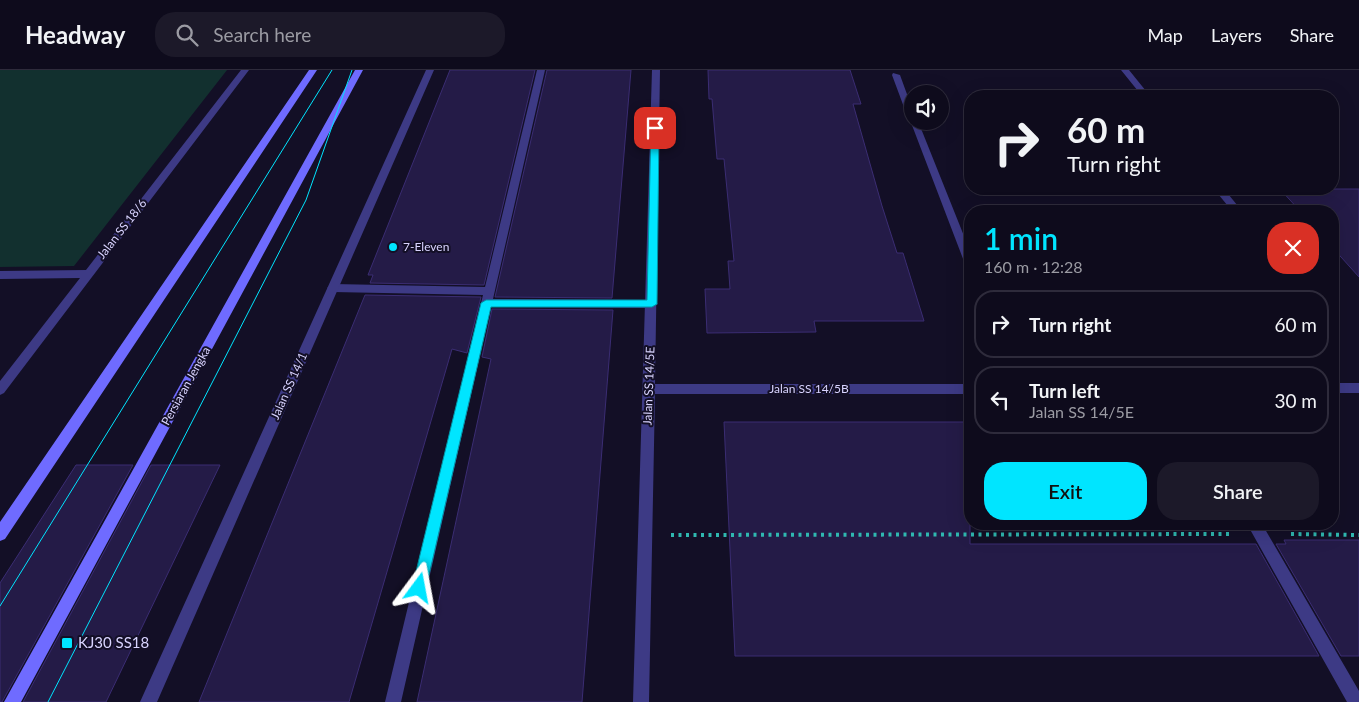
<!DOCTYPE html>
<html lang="en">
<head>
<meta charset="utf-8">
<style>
  :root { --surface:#0e0b1c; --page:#1c1929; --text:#f1f3f6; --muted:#9b9ba3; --line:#2e2b3b; --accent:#00e5ff }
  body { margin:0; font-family:Lato,sans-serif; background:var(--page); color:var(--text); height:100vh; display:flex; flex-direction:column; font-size:19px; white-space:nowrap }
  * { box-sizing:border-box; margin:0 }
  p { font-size:16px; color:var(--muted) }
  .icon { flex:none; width:28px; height:28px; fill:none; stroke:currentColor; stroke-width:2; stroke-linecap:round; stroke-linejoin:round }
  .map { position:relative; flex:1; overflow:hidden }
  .panel { position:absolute; left:964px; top:135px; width:375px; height:325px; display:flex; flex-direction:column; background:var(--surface); border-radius:20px; box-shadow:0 5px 20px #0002,0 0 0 1px var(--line) }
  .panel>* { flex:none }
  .top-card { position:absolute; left:964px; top:20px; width:375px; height:105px; border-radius:20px; box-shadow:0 5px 20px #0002,0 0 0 1px var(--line); background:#0e0b1c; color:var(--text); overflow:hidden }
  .fabs { position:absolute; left:904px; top:15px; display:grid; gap:10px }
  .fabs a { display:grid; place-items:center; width:45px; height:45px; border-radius:50%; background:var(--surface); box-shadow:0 5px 20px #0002,0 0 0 1px var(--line); font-size:25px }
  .pin { position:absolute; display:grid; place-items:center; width:42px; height:42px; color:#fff; margin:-21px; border-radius:10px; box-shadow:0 2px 8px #0006 }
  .me { position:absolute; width:55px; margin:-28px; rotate:13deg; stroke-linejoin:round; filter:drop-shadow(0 0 4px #0008) }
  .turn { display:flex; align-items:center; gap:18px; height:105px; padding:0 20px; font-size:22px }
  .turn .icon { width:65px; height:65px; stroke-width:2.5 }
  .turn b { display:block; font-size:35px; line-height:42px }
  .round { display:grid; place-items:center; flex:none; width:52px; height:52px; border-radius:20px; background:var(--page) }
  .headline { display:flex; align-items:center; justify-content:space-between; height:85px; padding:0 20px }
  h1 { font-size:30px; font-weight:600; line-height:38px; color:var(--accent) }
  .primary-button { display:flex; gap:10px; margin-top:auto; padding:10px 20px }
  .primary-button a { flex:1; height:58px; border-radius:20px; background:var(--accent); color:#111; font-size:20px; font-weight:600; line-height:58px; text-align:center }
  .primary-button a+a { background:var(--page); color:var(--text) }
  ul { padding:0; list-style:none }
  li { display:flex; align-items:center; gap:15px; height:68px; margin:0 10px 8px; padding:0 10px; border:2px solid var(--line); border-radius:20px }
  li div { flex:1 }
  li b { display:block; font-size:19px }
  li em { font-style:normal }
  header { display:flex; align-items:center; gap:30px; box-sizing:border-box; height:70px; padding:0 25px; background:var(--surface); border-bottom:1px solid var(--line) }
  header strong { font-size:24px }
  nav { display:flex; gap:28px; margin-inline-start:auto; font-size:18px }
  .search { width:350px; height:45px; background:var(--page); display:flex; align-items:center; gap:12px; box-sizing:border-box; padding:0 18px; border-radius:20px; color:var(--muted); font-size:19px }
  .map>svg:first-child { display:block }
  .green { fill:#12302f }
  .building { fill:#241b47; stroke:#3b2d73 }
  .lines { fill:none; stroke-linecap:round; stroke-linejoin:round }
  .path { stroke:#2fb8b0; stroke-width:4; stroke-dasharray:3 4.5; stroke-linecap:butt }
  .service { fill:#3d3a85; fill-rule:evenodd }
  .minor { fill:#3d3a85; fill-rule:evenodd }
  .secondary { fill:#6f6bff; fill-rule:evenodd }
  .tram { stroke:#00e5ff; stroke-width:1 }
  .route { fill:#00e5ff; stroke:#0095a6 }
  .poi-dot { fill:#00e5ff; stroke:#130f26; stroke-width:2 }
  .labels { text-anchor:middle; stroke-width:4; stroke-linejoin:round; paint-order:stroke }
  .street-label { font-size:12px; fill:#d9d4ff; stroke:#130f26 }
  .poi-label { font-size:12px; fill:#d9d4ff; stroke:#130f26; text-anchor:start }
  .near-poi-label { font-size:15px; fill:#d9d4ff; stroke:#130f26; text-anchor:start }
</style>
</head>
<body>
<header>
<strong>Headway</strong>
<div class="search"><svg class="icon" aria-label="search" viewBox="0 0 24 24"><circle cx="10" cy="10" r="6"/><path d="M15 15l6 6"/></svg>Search here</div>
<nav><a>Map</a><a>Layers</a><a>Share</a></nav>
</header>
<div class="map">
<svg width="1359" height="632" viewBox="0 0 1359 632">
  <rect width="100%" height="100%" fill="#130f26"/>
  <path class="green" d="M 0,0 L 227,0 L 74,196 L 0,197 Z"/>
  <path class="building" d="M 450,0 L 535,0 L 484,215 L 370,213 L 373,205 L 368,205 Z
    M 547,0 L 631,0 L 612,228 L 495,227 Z
    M 708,0 L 850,0 L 861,34 L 853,34 L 882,136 L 897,183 L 903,183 L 924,251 L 814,251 L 816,262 L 707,263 L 705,219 L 730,219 L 728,191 L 734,191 L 724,89 L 717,89 L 712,29 L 709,29 Z
    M 1280,119 L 1359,119 L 1359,207 L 1332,177 L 1332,141 L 1300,141 Z
    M 365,225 L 481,227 L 467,283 L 452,279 L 349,632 L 199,632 Z
    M 492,239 L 613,240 L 582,632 L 417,632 L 491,289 L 482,287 Z
    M 724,352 L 970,352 L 970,474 L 1256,474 L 1319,586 L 735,586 Z
    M 76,395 L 133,395 L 2,632 L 0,632 L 0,513 Z
    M 151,395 L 220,395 L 106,632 L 23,632 Z
    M 1284,470 L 1359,470 L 1359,586 L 1341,586 L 1276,474 L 1286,474 Z"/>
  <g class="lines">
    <path class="path" d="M 1291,464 L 1359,465
      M 671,465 L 1232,464"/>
    <path class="service" d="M 537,0 L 545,0 L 493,229 L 652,230 L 658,234 L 652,238 L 491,237 L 401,632 L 385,632 L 483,225 L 333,222 L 327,218 L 333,214 L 485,217 Z
      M 1247,454 L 1262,454 L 1359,621 L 1359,632 L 1347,632 Z"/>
    <path class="minor" d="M 241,0 L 249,0 L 4,323 L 0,325 L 0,311 L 80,208 L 0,209 L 0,201 L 86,200 Z
      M 426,0 L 434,0 L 157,632 L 140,632 Z
      M 652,0 L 660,0 L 655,314 L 970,314 L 970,324 L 655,324 L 649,632 L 633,632 Z
      M 1121,0 L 1129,0 L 1150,26 L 1142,26 Z
      M 893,3 L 900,5 L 912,38 L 912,51 L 918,51 L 970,181 L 970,198 L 965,194 L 910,50 L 908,48 L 892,5 Z
      M 1214,119 L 1224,119 L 1242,141 L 1232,141 Z
      M 1332,313 L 1359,313 L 1359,323 L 1332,323 Z"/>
    <path class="secondary" d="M 309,0 L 317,0 L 5,469 L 0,471 L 0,452 Z
      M 355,0 L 363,0 L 21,632 L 4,632 Z"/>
    <path class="tram" d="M 0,536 L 332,0
      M 48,632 L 306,130 L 352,0"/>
  </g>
  <path class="route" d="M 655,56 L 659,58 L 657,234 L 652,237 L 491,237 L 426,518 L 424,523 L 419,525 L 414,523 L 412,518 L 481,233 L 486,230 L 647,230 L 651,58 Z"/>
  <g class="poi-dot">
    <circle cx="393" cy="177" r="5"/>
    <rect x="61" y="567" width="12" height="12" rx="2.5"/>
  </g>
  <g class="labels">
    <g class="street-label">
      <text transform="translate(122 159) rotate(-52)" y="4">Jalan SS 18/6</text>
      <text transform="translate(186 316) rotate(-61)" y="4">Persiaran Jengka</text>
      <text transform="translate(289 316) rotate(-66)" y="4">Jalan SS 14/1</text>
      <text transform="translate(649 316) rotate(-88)" y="4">Jalan SS 14/5E</text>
      <text x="809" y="323">Jalan SS 14/5B</text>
    </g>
    <g class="poi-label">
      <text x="403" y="181">7-Eleven</text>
    </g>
    <g class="near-poi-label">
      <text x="78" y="578">KJ30 SS18</text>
    </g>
  </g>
</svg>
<div class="fabs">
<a><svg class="icon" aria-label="sound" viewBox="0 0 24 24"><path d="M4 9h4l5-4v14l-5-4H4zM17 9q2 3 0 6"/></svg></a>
</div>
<div class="pin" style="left:655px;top:58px;background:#d93025"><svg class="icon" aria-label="arrive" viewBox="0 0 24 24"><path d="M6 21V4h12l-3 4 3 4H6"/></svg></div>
<svg class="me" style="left:419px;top:518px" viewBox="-20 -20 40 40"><path d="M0-17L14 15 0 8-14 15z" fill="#00e5ff" stroke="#fff" stroke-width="4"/></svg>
<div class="top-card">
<div class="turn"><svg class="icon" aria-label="right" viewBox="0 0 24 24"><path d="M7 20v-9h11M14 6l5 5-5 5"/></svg><div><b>60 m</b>Turn right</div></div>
</div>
<section class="panel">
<div class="headline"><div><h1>1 min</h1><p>160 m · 12:28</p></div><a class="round" style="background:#d93025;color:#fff"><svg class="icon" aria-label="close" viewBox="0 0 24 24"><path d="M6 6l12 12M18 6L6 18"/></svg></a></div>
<ul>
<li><svg class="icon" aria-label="right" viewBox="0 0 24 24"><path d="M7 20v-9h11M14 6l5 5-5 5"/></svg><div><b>Turn right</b></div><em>60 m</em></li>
<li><svg class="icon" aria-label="left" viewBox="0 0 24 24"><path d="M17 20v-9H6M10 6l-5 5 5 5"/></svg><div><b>Turn left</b><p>Jalan SS 14/5E</p></div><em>30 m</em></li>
</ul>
<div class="primary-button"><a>Exit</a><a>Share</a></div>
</section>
</div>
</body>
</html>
